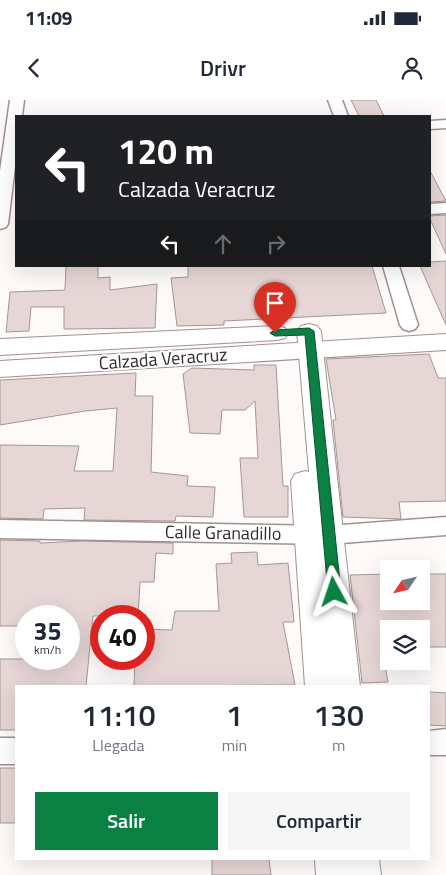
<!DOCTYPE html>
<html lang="es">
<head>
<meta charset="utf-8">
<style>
  :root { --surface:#fff; --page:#f6f6f7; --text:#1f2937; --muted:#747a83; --accent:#0b8043 }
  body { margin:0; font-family:"Titillium Web",sans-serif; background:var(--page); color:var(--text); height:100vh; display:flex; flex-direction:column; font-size:19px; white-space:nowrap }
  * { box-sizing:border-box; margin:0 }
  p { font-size:16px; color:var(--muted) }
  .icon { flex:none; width:28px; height:28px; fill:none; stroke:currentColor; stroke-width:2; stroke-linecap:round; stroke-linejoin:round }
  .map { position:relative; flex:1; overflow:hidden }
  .side { position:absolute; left:15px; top:585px; width:415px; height:175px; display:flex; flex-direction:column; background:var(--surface); border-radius:0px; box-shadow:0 5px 20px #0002 }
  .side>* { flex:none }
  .top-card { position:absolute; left:15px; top:15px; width:416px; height:152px; border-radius:0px; box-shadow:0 5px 20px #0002; background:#202124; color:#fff; overflow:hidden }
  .needle { width:32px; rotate:235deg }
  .buttons { position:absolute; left:380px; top:460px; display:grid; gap:10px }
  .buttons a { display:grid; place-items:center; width:50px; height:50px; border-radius:0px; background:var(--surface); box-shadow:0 5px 20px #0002; font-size:25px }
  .speed { position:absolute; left:15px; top:505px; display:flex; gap:10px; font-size:25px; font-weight:700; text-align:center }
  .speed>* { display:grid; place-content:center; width:65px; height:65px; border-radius:50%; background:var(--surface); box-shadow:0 5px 20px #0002; line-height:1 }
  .speed small { font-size:12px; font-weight:400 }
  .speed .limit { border:8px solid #d22; background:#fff; color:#111 }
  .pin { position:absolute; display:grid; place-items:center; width:42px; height:42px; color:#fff; margin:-51px -21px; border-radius:50% 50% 50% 0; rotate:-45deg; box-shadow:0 0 5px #0007 }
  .pin .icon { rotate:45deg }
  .me { position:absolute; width:55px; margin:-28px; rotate:355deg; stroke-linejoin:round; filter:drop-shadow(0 0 4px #0008) }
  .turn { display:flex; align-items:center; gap:18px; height:105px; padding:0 20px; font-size:22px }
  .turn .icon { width:65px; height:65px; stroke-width:2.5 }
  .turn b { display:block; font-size:35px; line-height:42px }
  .lanes { display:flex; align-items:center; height:48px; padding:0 20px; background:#0003; justify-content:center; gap:25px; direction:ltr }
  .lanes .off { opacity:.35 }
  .eta { display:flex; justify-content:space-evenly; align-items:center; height:85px; text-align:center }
  .eta b { font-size:30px; font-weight:600; line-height:35px }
  .primary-button { display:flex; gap:10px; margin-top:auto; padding:10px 20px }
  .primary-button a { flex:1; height:58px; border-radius:0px; background:var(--accent); color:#fff; font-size:20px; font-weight:600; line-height:58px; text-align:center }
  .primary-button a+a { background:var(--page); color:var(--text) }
  .status { display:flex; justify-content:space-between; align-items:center; height:35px; padding:0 25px; background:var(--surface); direction:ltr }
  .status svg { height:14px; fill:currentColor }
  header { display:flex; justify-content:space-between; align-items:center; height:65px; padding:0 20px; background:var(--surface); font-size:22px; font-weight:600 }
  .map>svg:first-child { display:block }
  .building { fill:#e6d6d5; stroke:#a59695 }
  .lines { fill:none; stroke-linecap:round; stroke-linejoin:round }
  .minor-casing { stroke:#a09190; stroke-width:3 }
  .tertiary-casing { stroke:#a09190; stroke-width:2 }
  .secondary-casing { stroke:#a09190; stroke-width:2 }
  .minor { fill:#fff; fill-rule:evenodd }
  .tertiary { fill:#fff; fill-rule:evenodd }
  .secondary { fill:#fff; fill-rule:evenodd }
  .route { fill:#0b8043; stroke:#07532c }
  .labels { text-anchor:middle; stroke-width:4; stroke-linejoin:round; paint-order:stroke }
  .street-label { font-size:18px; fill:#322c2c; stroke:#fff }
</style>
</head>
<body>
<div class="status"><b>11:09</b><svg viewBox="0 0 49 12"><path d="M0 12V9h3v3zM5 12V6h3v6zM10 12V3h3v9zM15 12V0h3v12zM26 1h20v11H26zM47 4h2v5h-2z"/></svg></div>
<header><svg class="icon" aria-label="back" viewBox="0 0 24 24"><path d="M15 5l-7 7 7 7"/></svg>Drivr<svg class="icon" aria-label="person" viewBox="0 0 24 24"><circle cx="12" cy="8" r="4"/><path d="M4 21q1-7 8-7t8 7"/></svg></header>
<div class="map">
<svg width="446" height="775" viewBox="0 0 446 775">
  <rect width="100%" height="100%" fill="#fdfaf9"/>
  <path class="building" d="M 351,0 L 376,0 L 384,16 L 359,16 Z
    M 430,71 L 446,101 L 430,102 Z
    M 446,115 L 446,154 L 430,119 L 430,116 Z
    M 446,161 L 446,225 L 420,166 L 430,166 L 430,162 Z
    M 66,166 L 98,166 L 98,178 L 110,177 L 110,190 L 157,184 L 155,228 L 64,229 L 64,207 L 31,207 L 29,231 L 6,232 L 10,192 L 65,190 Z
    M 188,166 L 372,166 L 386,213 L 224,221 L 224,225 L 177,226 L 171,178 L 188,177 Z
    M 429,254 L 438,278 L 446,278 L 446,401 L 399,402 L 401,419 L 343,417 L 333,320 L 336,320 L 326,259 Z
    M 254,265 L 276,265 L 283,386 L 288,386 L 288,417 L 244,417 L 240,358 L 258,358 L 255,301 L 245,310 L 222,310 L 220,334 L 190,333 L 183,274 L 192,268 L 254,270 Z
    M 136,273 L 135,296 L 153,296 L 151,372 L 188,376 L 187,386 L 215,387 L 213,417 L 176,416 L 175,421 L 84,420 L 85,408 L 44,409 L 43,419 L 0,418 L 0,345 L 79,346 L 74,371 L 113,371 L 117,308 L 85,311 L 0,325 L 0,280 Z
    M 0,440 L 40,441 L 40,443 L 82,441 L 173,443 L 173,454 L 156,453 L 154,482 L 140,482 L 138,516 L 93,516 L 86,586 L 16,586 L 16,630 L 0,630 L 0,559 L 69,559 L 69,516 L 26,516 L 26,526 L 0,526 Z
    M 257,452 L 258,465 L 288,463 L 294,522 L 283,522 L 295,585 L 134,586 L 135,559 L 144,559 L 144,529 L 172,530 L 175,511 L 219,511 L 216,464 L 232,463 L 231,453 Z
    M 389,474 L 389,501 L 421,501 L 421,474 L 446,474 L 446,547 L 421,547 L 421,529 L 389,529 L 389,548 L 382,548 L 388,582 L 362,583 L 350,475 Z
    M 429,592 L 446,593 L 446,626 L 429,625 Z
    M 0,668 L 16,668 L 16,723 L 0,723 Z
    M 212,759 L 269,759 L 271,775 L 212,775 Z"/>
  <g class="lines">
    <defs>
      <path id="minor" d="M 10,0 L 24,0 L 22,16 L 16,16 L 16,58 L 8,124 L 6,127 L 0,129 L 0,71 Z
        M 328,0 L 342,0 L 348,16 L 334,16 Z
        M 446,20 L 446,28 L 430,29 L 430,21 Z
        M 446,103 L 446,113 L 430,114 L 430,104 Z
        M 383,166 L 399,166 L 418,225 L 415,229 L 409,231 L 403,229 L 400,225 Z
        M 446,417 L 446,435 L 329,444 L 0,438 L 0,420 L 329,426 Z
        M 446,629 L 446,655 L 429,655 L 429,631 Z
        M 0,638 L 16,638 L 16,664 L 0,664 Z"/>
      <path id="tertiary" d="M 309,224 L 317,226 L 321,231 L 360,586 L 305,586 L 291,381 L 295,374 L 305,371 L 309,372 L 297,231 L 301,226 Z
        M 315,759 L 379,759 L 381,775 L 316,775 Z"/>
      <path id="secondary" d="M 277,226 L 285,228 L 289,233 L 285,238 L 277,240 L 0,255 L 0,239 Z
        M 446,234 L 446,250 L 0,277 L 0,261 Z"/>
    </defs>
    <use href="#minor" class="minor-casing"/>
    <use href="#tertiary" class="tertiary-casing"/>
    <use href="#secondary" class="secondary-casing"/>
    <use href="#minor" class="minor"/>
    <use href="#tertiary" class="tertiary"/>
    <use href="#secondary" class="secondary"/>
  </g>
  <path class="route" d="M 309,228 L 314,231 L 341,492 L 339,495 L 334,497 L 330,495 L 328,492 L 305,235 L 275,236 L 270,233 L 275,230 Z"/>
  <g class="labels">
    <g class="street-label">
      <text transform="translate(163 259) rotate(-4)" y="6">Calzada Veracruz</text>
      <text transform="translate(223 433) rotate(1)" y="6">Calle Granadillo</text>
    </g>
  </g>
</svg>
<div class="buttons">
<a><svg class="needle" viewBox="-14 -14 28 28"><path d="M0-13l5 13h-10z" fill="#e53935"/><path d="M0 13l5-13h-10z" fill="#747a83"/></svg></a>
<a><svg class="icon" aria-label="layers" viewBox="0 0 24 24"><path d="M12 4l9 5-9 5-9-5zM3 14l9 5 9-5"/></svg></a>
</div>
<div class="speed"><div>35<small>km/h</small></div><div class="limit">40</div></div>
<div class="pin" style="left:275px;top:233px;background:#d93025"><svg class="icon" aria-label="arrive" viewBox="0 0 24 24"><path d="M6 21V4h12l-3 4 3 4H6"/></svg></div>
<svg class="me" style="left:334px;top:492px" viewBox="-20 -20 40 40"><path d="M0-17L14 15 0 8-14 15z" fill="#0b8043" stroke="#fff" stroke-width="4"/></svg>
<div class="top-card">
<div class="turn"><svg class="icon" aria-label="left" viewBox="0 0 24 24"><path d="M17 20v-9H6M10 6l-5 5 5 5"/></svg><div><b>120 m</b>Calzada Veracruz</div></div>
<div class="lanes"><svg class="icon" aria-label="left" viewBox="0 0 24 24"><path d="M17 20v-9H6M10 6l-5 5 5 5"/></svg><svg class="icon off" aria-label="ahead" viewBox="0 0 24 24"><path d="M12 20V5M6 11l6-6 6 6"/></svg><svg class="icon off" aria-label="right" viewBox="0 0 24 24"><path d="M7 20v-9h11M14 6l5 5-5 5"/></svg></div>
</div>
<section class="side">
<div class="eta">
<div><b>11:10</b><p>Llegada</p></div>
<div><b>1</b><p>min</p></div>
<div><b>130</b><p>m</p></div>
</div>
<div class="primary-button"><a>Salir</a><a>Compartir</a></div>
</section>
</div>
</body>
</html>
